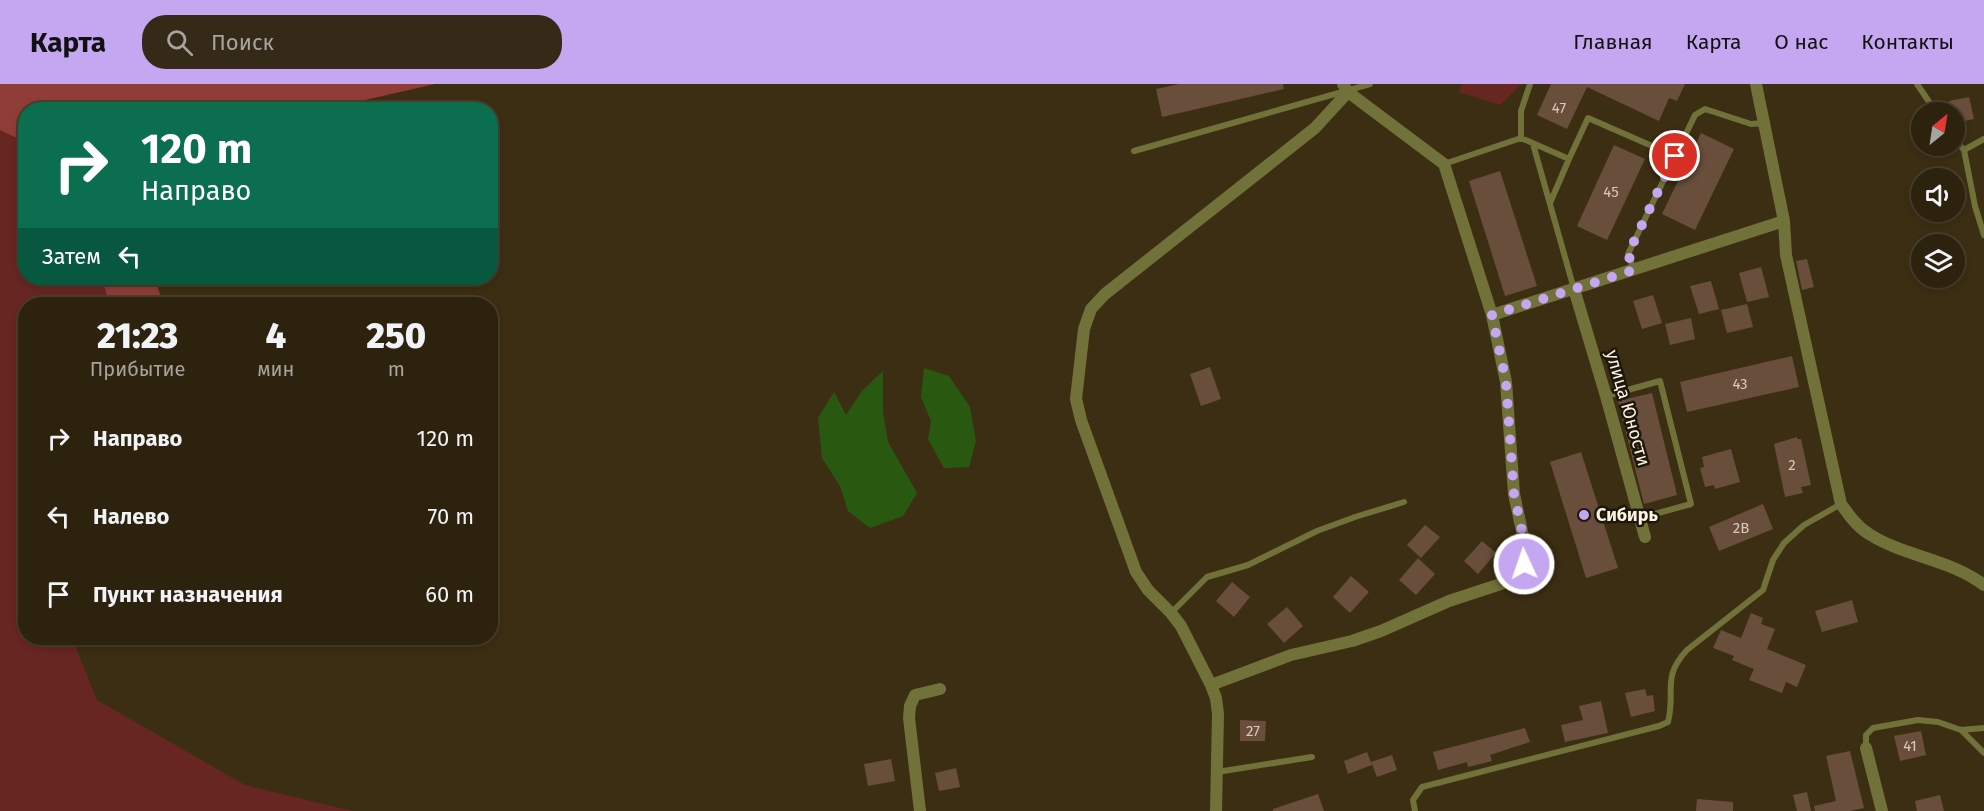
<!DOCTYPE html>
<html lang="ru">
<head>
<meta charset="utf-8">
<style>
  :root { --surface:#2d220e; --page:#352a17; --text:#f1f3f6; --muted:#a7a49e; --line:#483f2e; --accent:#c5a6f0 }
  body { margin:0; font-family:"Fira Sans",sans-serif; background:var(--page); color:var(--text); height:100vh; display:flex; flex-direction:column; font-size:22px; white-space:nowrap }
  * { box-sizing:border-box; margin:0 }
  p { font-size:20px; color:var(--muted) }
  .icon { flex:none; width:33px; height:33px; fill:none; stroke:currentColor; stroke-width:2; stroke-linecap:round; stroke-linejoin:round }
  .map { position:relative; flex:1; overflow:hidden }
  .details { position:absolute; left:18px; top:213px; width:480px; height:348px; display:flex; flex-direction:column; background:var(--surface); border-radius:24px; box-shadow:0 3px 9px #0003,0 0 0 2px var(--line) }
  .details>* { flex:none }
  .hud { position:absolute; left:18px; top:18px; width:480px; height:183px; border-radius:24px; box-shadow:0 3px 9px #0003,0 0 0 2px var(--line); background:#0b6e4f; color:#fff; overflow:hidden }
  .needle { width:39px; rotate:30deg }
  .buttons { position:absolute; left:1911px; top:18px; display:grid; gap:12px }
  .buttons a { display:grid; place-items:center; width:54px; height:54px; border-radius:50%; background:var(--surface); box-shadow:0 3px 9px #0003,0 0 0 2px var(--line); font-size:30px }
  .pin { position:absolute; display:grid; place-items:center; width:51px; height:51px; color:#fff; margin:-26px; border:3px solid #fff; border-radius:50%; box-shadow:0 2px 6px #0007 }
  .me { position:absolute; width:66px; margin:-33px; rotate:357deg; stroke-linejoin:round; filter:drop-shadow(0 0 4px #0008) }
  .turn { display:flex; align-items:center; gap:21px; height:126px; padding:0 24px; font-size:27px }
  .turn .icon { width:78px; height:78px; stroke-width:2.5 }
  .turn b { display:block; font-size:42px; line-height:51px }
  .then { display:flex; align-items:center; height:57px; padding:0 24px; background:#0003; gap:12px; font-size:22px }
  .eta { display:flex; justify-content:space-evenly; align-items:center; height:102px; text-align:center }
  .eta b { font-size:36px; font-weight:800; line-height:42px }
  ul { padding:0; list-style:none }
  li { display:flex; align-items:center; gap:18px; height:78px; padding:0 24px }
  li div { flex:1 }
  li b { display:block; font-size:22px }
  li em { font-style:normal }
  header { display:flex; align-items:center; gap:36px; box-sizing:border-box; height:84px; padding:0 30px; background:var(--accent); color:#111 }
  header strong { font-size:28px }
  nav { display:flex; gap:33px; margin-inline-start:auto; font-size:21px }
  .search { width:420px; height:54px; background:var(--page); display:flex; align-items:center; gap:15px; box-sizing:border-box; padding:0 21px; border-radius:24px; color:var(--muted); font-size:22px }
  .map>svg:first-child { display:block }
  .green { fill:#682622 }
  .forest { fill:#903d37 }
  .water { fill:#295911 }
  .building { fill:#694e3c }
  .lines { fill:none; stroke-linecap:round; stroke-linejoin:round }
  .service { stroke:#717239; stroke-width:6 }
  .minor { stroke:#717239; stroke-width:12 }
  .route { stroke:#c5a6f0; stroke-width:10; stroke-dasharray:0 18 }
  .poi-dot { fill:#c5a6f0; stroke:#1d170c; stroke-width:2 }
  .labels { text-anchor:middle; stroke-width:5; stroke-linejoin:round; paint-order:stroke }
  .number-label { font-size:15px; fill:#d8caba }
  .street-label { font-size:18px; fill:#fdf4e4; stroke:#1d170c }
  .poi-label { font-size:18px; font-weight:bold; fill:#fdf4e4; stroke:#1d170c; text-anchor:start }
</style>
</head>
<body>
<header>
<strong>Карта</strong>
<div class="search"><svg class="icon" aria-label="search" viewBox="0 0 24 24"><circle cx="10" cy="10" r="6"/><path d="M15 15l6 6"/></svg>Поиск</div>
<nav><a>Главная</a><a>Карта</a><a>О нас</a><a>Контакты</a></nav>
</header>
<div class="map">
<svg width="1984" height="727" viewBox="0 0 1984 727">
  <rect width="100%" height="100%" fill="#3c2e13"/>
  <path class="green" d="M 1461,0 L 1522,0 L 1500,21 L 1459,8 Z
    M 0,46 L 25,58 L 26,194 L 102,194 L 109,220 L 26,220 L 26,554 L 72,554 L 97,616 L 245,701 L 352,727 L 0,727 Z"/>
  <path class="forest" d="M 0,0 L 435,0 L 326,25 L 26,26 L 25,58 L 0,46 Z
    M 102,194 L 155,194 L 163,220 L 109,220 Z"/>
  <path class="water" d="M 924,284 L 949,292 L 970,323 L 976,357 L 969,383 L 944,384 L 928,355 L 931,337 L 921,313 Z
    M 883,287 L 883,328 L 888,358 L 917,409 L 903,432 L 870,444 L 848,427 L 840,402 L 822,374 L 818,334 L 834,308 L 846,331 L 862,307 Z"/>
  <path class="building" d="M 1179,0 L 1283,0 L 1284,5 L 1162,33 L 1156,5 Z
    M 1551,0 L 1685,0 L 1677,17 L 1669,14 L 1659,37 L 1587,3 L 1567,45 L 1537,31 Z
    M 1969,13 L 1974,35 L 1954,39 L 1954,28 L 1951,28 L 1949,17 Z
    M 1701,49 L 1734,65 L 1695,146 L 1662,130 Z
    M 1614,61 L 1645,75 L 1607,156 L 1577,142 Z
    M 1500,87 L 1537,202 L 1505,212 L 1469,97 Z
    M 1807,175 L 1814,203 L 1802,206 L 1796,177 Z
    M 1761,183 L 1769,213 L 1747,218 L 1739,189 Z
    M 1711,197 L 1719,225 L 1699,230 L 1690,202 Z
    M 1653,211 L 1662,239 L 1642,245 L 1633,217 Z
    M 1747,220 L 1753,243 L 1727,249 L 1721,226 Z
    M 1691,234 L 1695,255 L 1670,261 L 1665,240 Z
    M 1792,272 L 1799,303 L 1687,328 L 1680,298 Z
    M 1210,283 L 1221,315 L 1201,322 L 1190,290 Z
    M 1652,309 L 1677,411 L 1644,420 L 1618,317 Z
    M 1797,353 L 1797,355 L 1801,355 L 1811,401 L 1801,403 L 1803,409 L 1785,413 L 1774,360 Z
    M 1731,365 L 1740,398 L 1715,405 L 1714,401 L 1705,403 L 1700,384 L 1704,383 L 1702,373 Z
    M 1581,368 L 1618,484 L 1586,494 L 1550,378 Z
    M 1763,420 L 1773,445 L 1719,467 L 1709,443 Z
    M 1425,441 L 1440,453 L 1421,474 L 1407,461 Z
    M 1482,457 L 1496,469 L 1478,490 L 1464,477 Z
    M 1418,474 L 1435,490 L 1416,511 L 1399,496 Z
    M 1351,492 L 1369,508 L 1350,529 L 1333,513 Z
    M 1232,498 L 1250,513 L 1234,533 L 1216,517 Z
    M 1852,516 L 1858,538 L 1822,548 L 1815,527 Z
    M 1287,523 L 1303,542 L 1284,559 L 1267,540 Z
    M 1751,529 L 1763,534 L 1761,540 L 1775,545 L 1767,565 L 1806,581 L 1797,603 L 1786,598 L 1782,609 L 1749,596 L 1754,585 L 1732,576 L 1734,572 L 1713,564 L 1721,546 L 1741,554 Z
    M 1645,605 L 1647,612 L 1653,611 L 1655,627 L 1631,633 L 1625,609 Z
    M 1601,617 L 1608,649 L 1565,658 L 1561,641 L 1583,636 L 1579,622 Z
    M 1240,636 L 1266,637 L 1265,657 L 1240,657 Z
    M 1525,644 L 1530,658 L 1490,671 L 1492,677 L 1468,683 L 1467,678 L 1438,686 L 1433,668 Z
    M 1921,647 L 1926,671 L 1900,677 L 1894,652 Z
    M 1850,667 L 1864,724 L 1850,727 L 1815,727 L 1814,722 L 1836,717 L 1826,672 Z
    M 1367,668 L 1372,681 L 1348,690 L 1344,677 Z
    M 1392,671 L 1397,686 L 1377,693 L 1371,678 Z
    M 891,675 L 895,697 L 868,702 L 864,680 Z
    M 956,684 L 960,703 L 939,707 L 935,689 Z
    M 1807,708 L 1811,727 L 1797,727 L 1793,711 Z
    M 1318,710 L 1324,727 L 1273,727 L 1273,725 Z
    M 1940,711 L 1944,727 L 1917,727 L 1915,717 Z
    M 1697,715 L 1733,718 L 1733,727 L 1696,727 Z"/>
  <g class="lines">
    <path class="service" d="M 1917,0 L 1936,28
      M 1521,54 L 1521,27 L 1530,0
      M 1954,55 L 1964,66 L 1975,122 L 1984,151
      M 1533,60 L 1574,205
      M 1964,66 L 1984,55
      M 1134,67 L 1370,0
      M 1444,80 L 1521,54 L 1569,75 L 1588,34 L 1675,72
      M 1550,119 L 1569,75
      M 1634,186 L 1628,170 L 1695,31 L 1705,25 L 1751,40 L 1764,39
      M 1606,312 L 1660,297 L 1691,420 L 1640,434
      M 1171,529 L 1207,493 L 1248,481 L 1317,447 L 1355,433 L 1404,418
      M 1961,646 L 1984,669
      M 1866,664 L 1866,651 L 1873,644 L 1918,636 L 1938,638 L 1961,646 L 1984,644
      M 1217,688 L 1312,673
      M 1415,727 L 1413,716 L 1422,703 L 1659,642 L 1668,638 C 1676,607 1661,594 1687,566 L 1763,506 L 1773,476 L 1784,459 L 1804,441 L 1841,420"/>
    <path class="minor" d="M 1756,0 L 1784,137 L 1786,171 L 1841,420 C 1849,431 1857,443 1869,450 C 1905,473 1950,475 1984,501
      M 1574,205 L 1606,312 L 1645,453
      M 1492,231 L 1784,137
      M 1211,601 L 1291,571 L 1352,557 L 1381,547 L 1449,517 L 1513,496 L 1521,488 L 1524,480 L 1526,466 L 1514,410 L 1506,298 L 1492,231 L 1444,80 L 1348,8 L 1343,0
      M 1866,664 L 1882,727
      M 920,727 L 909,634 L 910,622 L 915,611 L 940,605
      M 1216,727 L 1218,630 L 1216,614 L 1211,601 L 1181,542 L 1171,529 L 1148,506 L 1136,488 L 1081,336 L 1076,315 L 1084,245 L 1091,225 L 1105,210 L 1315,44 L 1348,8"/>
  </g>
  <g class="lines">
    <path class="route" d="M 1524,480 L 1526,466 L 1514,410 L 1506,298 L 1492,231 L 1634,186 L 1628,170 L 1675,72"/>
  </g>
  <circle class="poi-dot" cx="1584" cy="431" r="6"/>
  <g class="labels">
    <g class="number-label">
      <text x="1559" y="29">47</text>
      <text x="1611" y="113">45</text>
      <text x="1740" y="305">43</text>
      <text x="1792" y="386">2</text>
      <text x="1741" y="449">2В</text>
      <text x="1253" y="652">27</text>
      <text x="1910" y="667">41</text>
    </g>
    <g class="street-label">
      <text transform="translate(1628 324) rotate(74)" y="6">улица Юности</text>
    </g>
    <g class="poi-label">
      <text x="1596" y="437">Сибирь</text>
    </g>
  </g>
</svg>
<div class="buttons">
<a><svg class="needle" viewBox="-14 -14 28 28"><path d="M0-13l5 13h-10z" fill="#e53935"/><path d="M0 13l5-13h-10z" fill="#a7a49e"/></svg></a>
<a><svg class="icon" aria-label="sound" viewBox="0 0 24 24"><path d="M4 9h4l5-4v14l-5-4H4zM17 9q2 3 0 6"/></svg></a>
<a><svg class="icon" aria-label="layers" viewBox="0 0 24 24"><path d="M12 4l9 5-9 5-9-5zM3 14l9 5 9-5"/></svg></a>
</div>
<div class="pin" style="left:1675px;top:72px;background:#d93025"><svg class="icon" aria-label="arrive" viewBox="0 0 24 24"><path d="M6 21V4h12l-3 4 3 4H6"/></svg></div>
<svg class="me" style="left:1524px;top:480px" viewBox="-20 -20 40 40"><circle r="17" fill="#c5a6f0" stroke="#fff" stroke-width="3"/><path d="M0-11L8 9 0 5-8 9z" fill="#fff"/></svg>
<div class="hud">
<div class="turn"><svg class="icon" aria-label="right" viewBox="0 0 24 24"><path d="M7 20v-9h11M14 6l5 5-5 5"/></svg><div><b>120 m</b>Направо</div></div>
<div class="then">Затем<svg class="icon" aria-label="left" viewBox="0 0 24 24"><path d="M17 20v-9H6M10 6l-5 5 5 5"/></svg></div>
</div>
<section class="details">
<div class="eta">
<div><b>21:23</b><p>Прибытие</p></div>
<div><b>4</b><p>мин</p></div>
<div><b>250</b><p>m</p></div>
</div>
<ul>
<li><svg class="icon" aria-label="right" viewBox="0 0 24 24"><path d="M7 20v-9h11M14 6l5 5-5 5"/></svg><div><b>Направо</b></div><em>120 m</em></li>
<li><svg class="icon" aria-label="left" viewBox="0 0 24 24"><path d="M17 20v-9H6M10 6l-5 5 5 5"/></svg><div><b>Налево</b></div><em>70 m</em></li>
<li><svg class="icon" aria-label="arrive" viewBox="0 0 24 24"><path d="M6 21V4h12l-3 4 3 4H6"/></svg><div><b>Пункт назначения</b></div><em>60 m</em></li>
</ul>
</section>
</div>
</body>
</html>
